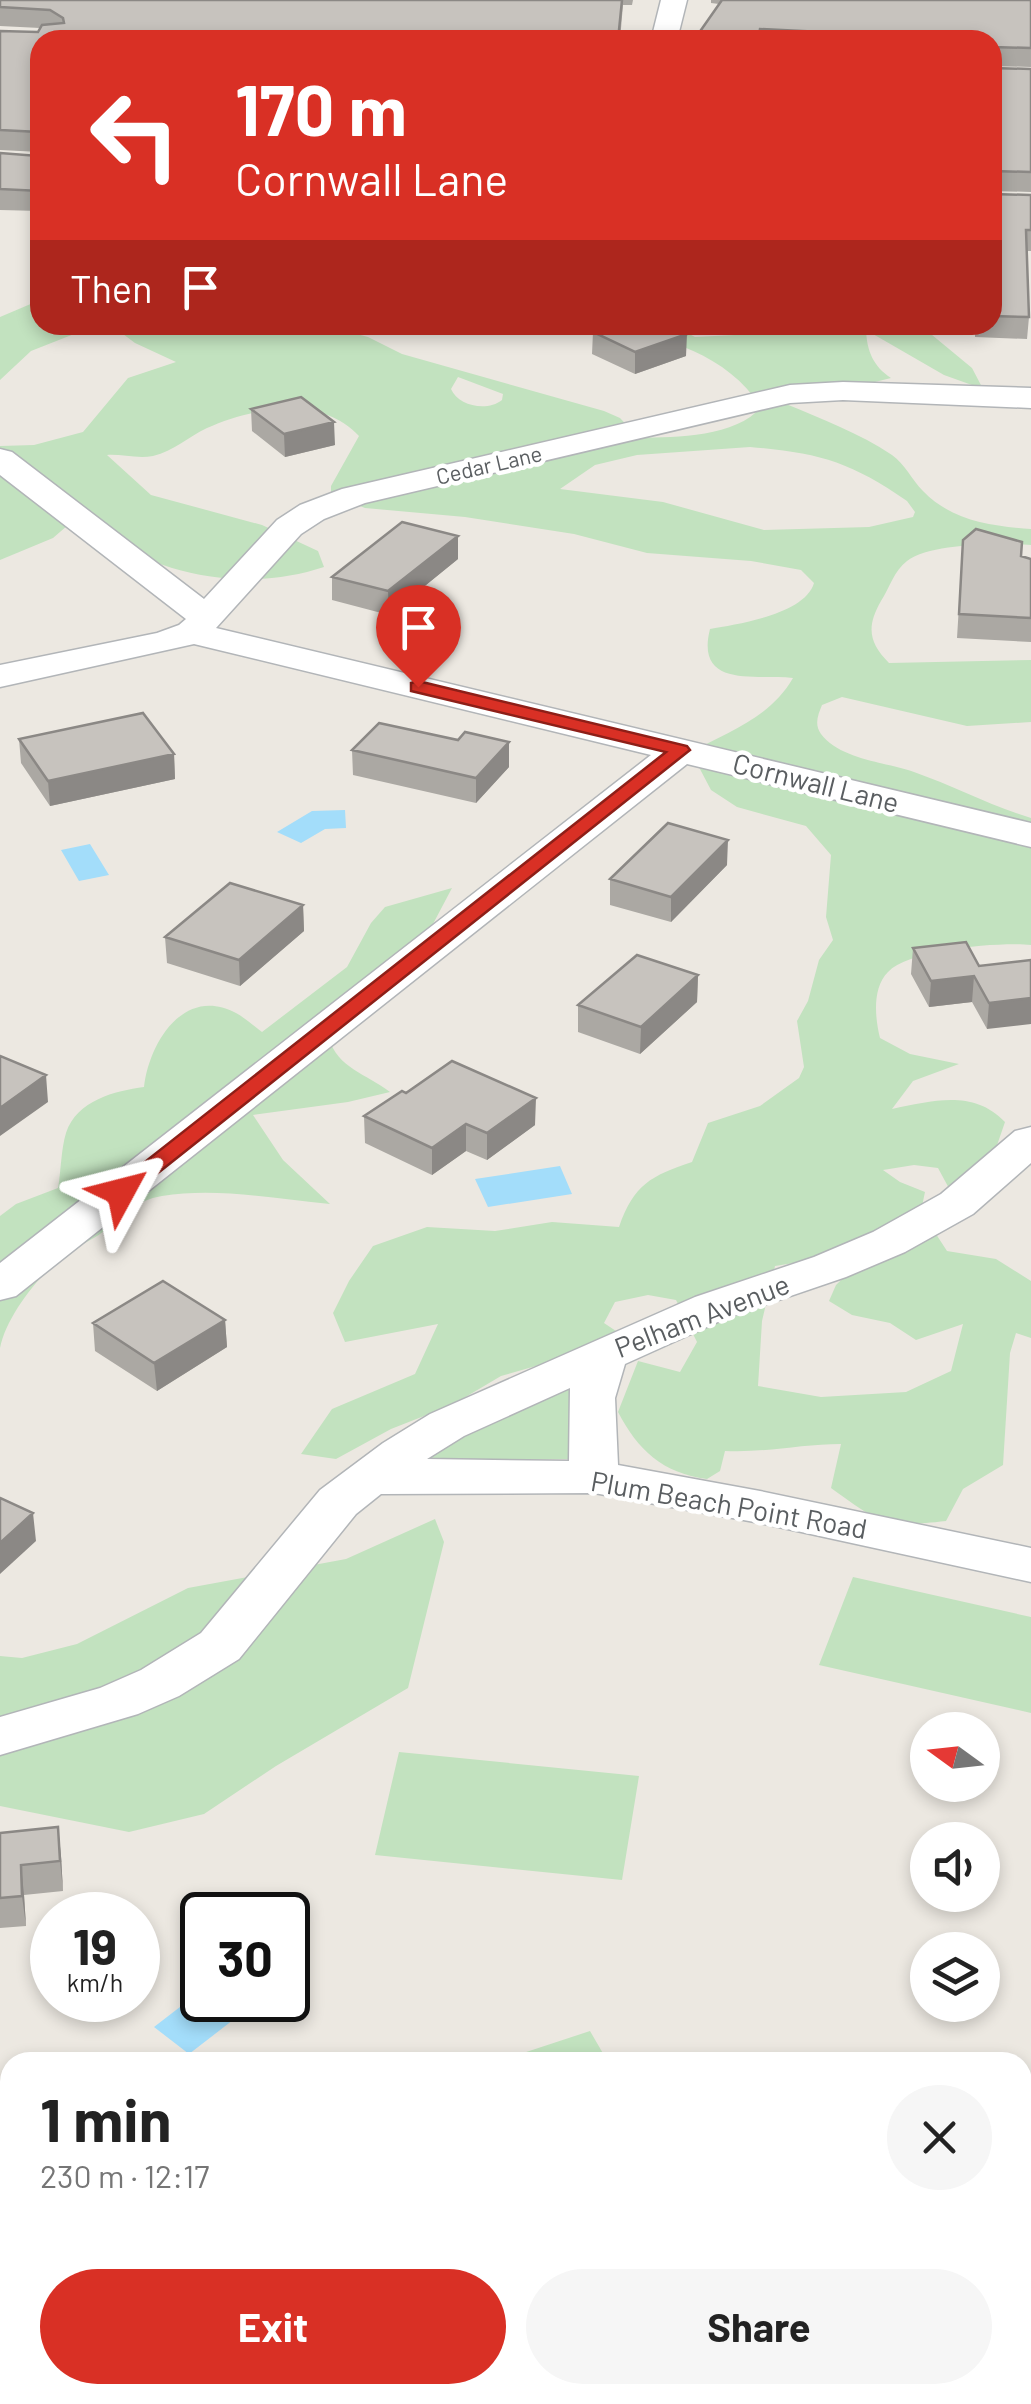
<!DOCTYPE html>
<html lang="en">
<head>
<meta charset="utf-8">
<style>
  :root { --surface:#fff; --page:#f6f6f6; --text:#222; --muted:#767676; --accent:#d93025 }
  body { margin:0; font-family:Barlow,sans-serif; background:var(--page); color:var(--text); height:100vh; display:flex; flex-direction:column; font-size:38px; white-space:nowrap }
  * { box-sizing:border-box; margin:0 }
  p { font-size:32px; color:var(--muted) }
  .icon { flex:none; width:55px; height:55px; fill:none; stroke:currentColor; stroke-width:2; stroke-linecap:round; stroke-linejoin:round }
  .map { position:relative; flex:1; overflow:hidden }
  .panel { position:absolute; left:0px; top:2052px; width:1032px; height:352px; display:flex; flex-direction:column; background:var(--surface); border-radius:30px 30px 0 0; box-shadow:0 5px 15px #0003 }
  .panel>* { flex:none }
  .top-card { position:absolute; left:30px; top:30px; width:972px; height:305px; border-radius:30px; box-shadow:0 5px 15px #0003; background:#d93025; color:#fff; overflow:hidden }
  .needle { width:65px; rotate:285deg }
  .buttons { position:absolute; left:910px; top:1712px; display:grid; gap:20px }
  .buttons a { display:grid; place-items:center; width:90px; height:90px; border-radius:50%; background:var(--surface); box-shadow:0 5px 15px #0003; font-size:50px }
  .speed { position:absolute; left:30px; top:1892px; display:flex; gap:20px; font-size:50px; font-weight:700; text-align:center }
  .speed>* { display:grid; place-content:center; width:130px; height:130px; border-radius:50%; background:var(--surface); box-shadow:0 5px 15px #0003; line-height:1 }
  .speed small { font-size:25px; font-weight:400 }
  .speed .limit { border:5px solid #111; border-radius:15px; background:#fff; color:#111 }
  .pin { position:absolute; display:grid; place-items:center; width:85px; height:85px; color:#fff; margin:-102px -42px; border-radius:50% 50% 50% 0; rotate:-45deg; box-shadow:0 0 10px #0007 }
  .pin .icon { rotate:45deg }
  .me { position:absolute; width:110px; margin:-55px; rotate:52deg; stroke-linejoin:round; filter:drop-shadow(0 0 8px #0008) }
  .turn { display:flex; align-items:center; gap:35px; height:210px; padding:0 40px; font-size:45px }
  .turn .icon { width:130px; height:130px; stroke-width:2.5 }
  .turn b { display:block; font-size:70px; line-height:85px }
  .then { display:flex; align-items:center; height:95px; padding:0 40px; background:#0003; gap:20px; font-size:38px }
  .round { display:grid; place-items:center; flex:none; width:105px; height:105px; border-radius:52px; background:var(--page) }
  .summary { display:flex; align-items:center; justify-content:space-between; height:170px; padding:0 40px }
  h1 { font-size:60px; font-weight:700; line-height:75px }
  .primary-button { display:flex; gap:20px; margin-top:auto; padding:20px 40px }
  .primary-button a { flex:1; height:115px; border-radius:60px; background:var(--accent); color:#fff; font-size:40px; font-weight:700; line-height:115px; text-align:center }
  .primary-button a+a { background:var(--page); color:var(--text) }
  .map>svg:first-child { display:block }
  .green { fill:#c2e2bf; fill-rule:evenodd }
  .water { fill:#a3ddfa }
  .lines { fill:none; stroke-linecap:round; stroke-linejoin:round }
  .minor-casing { stroke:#b2b5b8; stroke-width:3 }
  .minor { fill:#fff; fill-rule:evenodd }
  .wall { fill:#aba8a3 }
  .shaded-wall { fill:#8b8885 }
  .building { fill:#c7c3be; stroke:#8b8885; stroke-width:2.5 }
  .route { fill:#d93025; stroke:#8d1f18; stroke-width:2.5 }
  .labels { text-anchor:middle; stroke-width:9; stroke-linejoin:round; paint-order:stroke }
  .far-street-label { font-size:22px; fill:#5a5e61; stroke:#fff }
  .street-label { font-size:28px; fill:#5a5e61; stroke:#fff }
</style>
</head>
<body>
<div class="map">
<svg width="1031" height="2404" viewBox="0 0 1031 2404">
  <rect width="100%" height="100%" fill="#ece8e1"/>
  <path class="green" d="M 40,300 L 40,325 L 97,325 L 31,351 L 0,380 L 0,317 Z
    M 111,325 L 323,325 L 368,337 L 402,354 L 604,411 L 620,418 L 639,438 C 677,437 736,437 761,407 C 727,354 666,338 607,325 L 672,325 L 695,337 L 817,331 L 827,325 L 920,325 L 972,368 L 983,389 L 944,375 L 866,330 C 867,351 873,366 891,378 L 786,404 C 822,419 859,433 892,455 C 905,464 912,480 923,491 C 952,521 991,526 1031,529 L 1031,545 C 1000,544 932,542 907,561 C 894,571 890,587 881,601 C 866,627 869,643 889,663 L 1031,660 L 1031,722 L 967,726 L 842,697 L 822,705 C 818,715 814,724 821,734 C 841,760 886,762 914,772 C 954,786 991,806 1031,818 L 1031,945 C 1000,942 910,949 888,972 C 872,988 875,1018 880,1038 L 910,1054 L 959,1064 L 913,1081 L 892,1109 C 933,1101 973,1089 1005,1122 L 994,1154 L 951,1192 L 938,1168 L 914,1165 L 883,1170 L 900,1182 L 925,1192 L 921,1211 L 947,1251 L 996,1259 L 1031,1281 L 1031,1338 L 1016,1333 L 1010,1353 L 1003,1465 L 963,1489 L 946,1521 C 886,1528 879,1523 831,1488 L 841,1444 C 802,1444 765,1453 725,1451 L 720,1471 L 707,1479 C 662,1473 638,1450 618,1412 L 638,1361 L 680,1372 L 697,1342 L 676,1300 L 648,1295 L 615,1302 L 604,1323 L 619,1333 L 588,1351 L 501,1376 L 452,1405 L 391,1429 L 336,1459 L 301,1454 L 332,1409 L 415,1374 L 438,1324 L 345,1342 L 333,1313 L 349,1281 L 373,1246 L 427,1227 L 495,1231 L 552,1222 L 619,1227 C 634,1184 651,1176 692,1162 L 708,1123 L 760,1106 L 799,1078 L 804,1067 L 797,1021 L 808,1001 L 819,960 L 833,940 L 826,917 L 831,855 L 806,826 L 737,807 L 711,790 L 691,752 C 729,731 770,718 793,678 C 755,674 695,689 710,629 C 739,624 805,614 814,583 L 801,570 L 751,561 L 647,553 L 574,534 L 465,517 L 365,508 L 331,495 L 331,486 L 359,436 C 322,395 253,407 207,428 C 188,437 174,451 153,456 C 138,459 121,454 107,455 L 151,495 L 262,525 L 318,551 L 324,567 C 276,583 221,583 172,568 C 138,558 106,536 75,519 L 53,538 L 0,560 L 0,446 L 34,445 L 83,432 L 128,378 L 176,362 L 135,343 ZM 458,377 L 503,394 L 502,400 C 487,412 458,406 451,389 ZM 750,447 C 818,453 849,461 907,501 L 915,512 L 913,517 L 869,527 L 764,530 L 663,502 L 560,489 L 595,465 L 637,455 ZM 806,1261 L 848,1273 L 836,1285 L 829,1301 L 852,1315 L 890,1323 L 916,1340 L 963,1324 L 951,1371 L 906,1392 L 821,1397 L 758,1386 L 762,1321 L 775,1266 Z
    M 452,888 L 424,941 L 329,1038 C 337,1068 367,1074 390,1092 L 348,1102 L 253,1115 L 283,1160 L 330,1204 C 274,1199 217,1187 162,1196 C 136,1200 124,1216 104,1231 C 90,1242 72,1248 59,1260 C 35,1280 6,1318 0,1348 L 0,1216 L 16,1204 L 58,1188 C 61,1171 61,1149 66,1133 C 77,1100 115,1091 144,1087 C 149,1043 184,985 236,1013 C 245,1018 254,1026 262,1032 L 347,967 L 371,923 L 385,907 Z
    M 580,1380 L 575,1459 L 482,1460 L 411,1468 L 475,1418 Z
    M 435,1519 L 444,1542 L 408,1688 L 276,1766 L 204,1814 L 129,1832 L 0,1806 L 0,1656 L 22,1658 L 77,1644 L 188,1588 L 346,1559 Z
    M 853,1577 L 1031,1617 L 1031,1713 L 819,1665 Z
    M 399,1752 L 639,1776 L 622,1880 L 375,1855 Z
    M 590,2031 L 608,2062 L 514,2062 L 511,2057 Z"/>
  <path class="water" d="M 345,810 L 346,828 L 325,829 L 301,843 L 277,832 L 312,811 Z
    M 90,844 L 109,875 L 79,881 L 61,850 Z
    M 560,1166 L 572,1194 L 488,1207 L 475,1179 Z
    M 202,1990 L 202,2000 L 259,2000 L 189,2054 L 154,2027 Z"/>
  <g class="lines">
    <defs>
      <path id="minor" d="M 661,0 L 687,0 L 677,40 L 651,40 Z
        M 843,382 L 1031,388 L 1031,408 L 843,400 L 790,403 L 365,503 L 324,519 L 301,534 L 216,628 L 1031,823 L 1031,847 L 687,764 L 16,1296 L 0,1300 L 0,1263 L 651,755 L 194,644 L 0,687 L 0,665 L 157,633 L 179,625 L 186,619 L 0,475 L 0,449 L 12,452 L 204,599 L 277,520 L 300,505 L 342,489 L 790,385 Z
        M 1031,1127 L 1031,1163 L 973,1214 L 905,1252 L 846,1277 L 729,1317 L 625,1364 L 615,1398 L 618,1465 L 760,1491 L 1031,1548 L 1031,1582 L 760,1523 L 594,1493 L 381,1494 L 356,1514 L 239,1659 L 179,1696 L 138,1714 L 0,1755 L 0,1717 L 100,1688 L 141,1670 L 201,1633 L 320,1490 L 383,1443 L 430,1414 L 695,1297 L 814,1257 L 873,1232 L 941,1194 L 1015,1131 ZM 570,1388 L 569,1461 L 427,1459 L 464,1436 Z"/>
    </defs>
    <use href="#minor" class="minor-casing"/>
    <use href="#minor" class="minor"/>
  </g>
  <path class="wall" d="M 0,0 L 633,0 L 632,5 L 623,5 L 620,40 L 40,40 L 40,152 L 0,150 L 0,31 L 38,32 L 40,28 L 0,26 Z
    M 711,0 L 1031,0 L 1031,67 L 992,66 L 992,40 L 694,40 L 719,4 L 711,3 Z
    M 992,68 L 1031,69 L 1031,192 L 992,191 Z
    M 0,153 L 38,156 L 40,154 L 40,211 L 0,210 Z
    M 992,194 L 1031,195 L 1031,251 L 1027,251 L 1029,317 L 1027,339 L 975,337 L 975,325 L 992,325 Z
    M 593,332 L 686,356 L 635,374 L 592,354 Z
    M 251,409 L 335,445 L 285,457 L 252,431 Z
    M 963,540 L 1031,559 L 1031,642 L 957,638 Z
    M 458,559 L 389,615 L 332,600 L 332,577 Z
    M 19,739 L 174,754 L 175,779 L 50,806 L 21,763 Z
    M 352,750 L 509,767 L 476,803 L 353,775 Z
    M 727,865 L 671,922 L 610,905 L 610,879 Z
    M 303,905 L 304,931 L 240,986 L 167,963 L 165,937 Z
    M 913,948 L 979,966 L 1031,960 L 987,1029 L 972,1002 L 929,1007 L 911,974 Z
    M 698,975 L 697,1002 L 640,1054 L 578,1032 L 578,1005 Z
    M 406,1093 L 535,1125 L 487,1160 L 466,1151 L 432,1175 L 365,1143 L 364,1116 Z
    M 225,1320 L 227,1347 L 157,1391 L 95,1351 L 93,1323 Z
    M 0,1833 L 61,1856 L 63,1891 L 24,1895 L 26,1926 L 0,1928 Z
    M 1031,2245 L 1031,2404 L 853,2404 L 854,2395 L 1022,2395 Z
    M 532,2397 L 532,2404 L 143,2404 Z"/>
  <path class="shaded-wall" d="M 687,334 L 686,356 L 635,374 L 635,352 Z
    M 334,422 L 335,445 L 285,457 L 284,434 Z
    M 458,536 L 458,559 L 389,615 L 388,591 Z
    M 509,742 L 509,767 L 476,803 L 476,778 Z
    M 174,754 L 175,779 L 50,806 L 48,781 Z
    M 728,840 L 727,865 L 671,922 L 671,897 Z
    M 303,905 L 304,931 L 240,986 L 239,960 Z
    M 698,975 L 697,1002 L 640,1054 L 641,1027 Z
    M 974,976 L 972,1002 L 929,1007 L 931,981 Z
    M 1031,998 L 1031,1024 L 987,1029 L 989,1003 Z
    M 46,1075 L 48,1102 L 0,1136 L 0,1108 Z
    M 536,1098 L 535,1125 L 487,1160 L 487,1133 Z
    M 466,1124 L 466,1151 L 432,1175 L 432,1148 Z
    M 225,1320 L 227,1347 L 157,1391 L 154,1363 Z
    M 33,1513 L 36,1541 L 0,1574 L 0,1543 Z
    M 58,1827 L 61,1856 L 63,1891 L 60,1861 Z
    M 21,1865 L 24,1895 L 26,1926 L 22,1896 Z"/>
  <path class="building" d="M 0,0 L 622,0 L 618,40 L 40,40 L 40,134 L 39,132 L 0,130 L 0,31 L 38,32 L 42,25 L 64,23 L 63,18 L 50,10 L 0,7 Z
    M 722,0 L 1031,0 L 1031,48 L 992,47 L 992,40 L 840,40 L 841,33 L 760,29 L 758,40 L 694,40 Z
    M 992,68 L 1031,69 L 1031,172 L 992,171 Z
    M 0,153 L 38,156 L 40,154 L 40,191 L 0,189 Z
    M 992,194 L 1031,195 L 1031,230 L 1026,230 L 1029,317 L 992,316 Z
    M 614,325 L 667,325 L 687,334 L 635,352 L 593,332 Z
    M 301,397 L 334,422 L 284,434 L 251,409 Z
    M 402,522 L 458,536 L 388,591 L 332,577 Z
    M 976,529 L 1022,542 L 1021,556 L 1031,559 L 1031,618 L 959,614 L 963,540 Z
    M 143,713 L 174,754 L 48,781 L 19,739 Z
    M 379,723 L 458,740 L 465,732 L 509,742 L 476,778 L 352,750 Z
    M 668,823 L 728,840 L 671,897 L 610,879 Z
    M 230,883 L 303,905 L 239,960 L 165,937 Z
    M 966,942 L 979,966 L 1031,960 L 1031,998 L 989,1003 L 974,976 L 931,981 L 913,948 Z
    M 637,955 L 698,975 L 641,1027 L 578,1005 Z
    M 0,1056 L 46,1075 L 0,1108 Z
    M 452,1061 L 536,1098 L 487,1133 L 466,1124 L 432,1148 L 364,1116 L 402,1091 L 406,1093 Z
    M 163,1281 L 225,1320 L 154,1363 L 93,1323 Z
    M 0,1498 L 33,1513 L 0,1543 Z
    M 58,1827 L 60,1861 L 21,1865 L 22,1896 L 0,1898 L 0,1833 Z
    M 1022,2244 L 1031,2245 L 1031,2398 L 1009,2395 L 1022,2395 Z
    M 144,2395 L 532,2395 L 532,2397 L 378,2404 L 143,2404 Z"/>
  <path class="route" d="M 418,681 L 687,746 L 690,750 L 129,1196 L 113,1196 L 110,1192 L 113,1187 L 666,752 L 411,691 L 411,683 Z"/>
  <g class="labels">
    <g class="far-street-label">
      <text transform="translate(489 465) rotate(-13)" y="8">Cedar Lane</text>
    </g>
    <g class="street-label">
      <text transform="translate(816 783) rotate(14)" y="10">Cornwall Lane</text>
      <text transform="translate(702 1316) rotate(-21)" y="10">Pelham Avenue</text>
      <text transform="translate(729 1505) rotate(10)" y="10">Plum Beach Point Road</text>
    </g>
  </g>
</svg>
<div class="buttons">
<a><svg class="needle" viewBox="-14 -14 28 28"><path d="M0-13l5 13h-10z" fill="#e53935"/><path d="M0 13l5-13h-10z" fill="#767676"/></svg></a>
<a><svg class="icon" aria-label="sound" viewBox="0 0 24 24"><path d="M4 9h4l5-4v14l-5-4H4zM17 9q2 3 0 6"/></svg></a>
<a><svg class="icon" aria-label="layers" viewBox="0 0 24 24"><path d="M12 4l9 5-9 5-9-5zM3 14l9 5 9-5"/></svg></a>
</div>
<div class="speed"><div>19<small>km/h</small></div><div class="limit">30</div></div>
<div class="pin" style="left:418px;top:687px;background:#d93025"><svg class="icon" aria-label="arrive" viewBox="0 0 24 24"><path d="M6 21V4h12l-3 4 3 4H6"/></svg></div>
<svg class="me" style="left:121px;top:1192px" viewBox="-20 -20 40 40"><path d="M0-17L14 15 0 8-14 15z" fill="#d93025" stroke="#fff" stroke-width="4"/></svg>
<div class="top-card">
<div class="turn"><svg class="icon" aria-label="left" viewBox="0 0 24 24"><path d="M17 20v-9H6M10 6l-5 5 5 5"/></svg><div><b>170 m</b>Cornwall Lane</div></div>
<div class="then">Then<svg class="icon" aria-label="arrive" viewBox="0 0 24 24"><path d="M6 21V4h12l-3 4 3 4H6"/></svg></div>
</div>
<section class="panel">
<div class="summary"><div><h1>1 min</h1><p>230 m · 12:17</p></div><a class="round"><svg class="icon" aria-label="close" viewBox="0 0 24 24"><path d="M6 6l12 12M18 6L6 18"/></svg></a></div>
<div class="primary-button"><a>Exit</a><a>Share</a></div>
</section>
</div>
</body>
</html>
